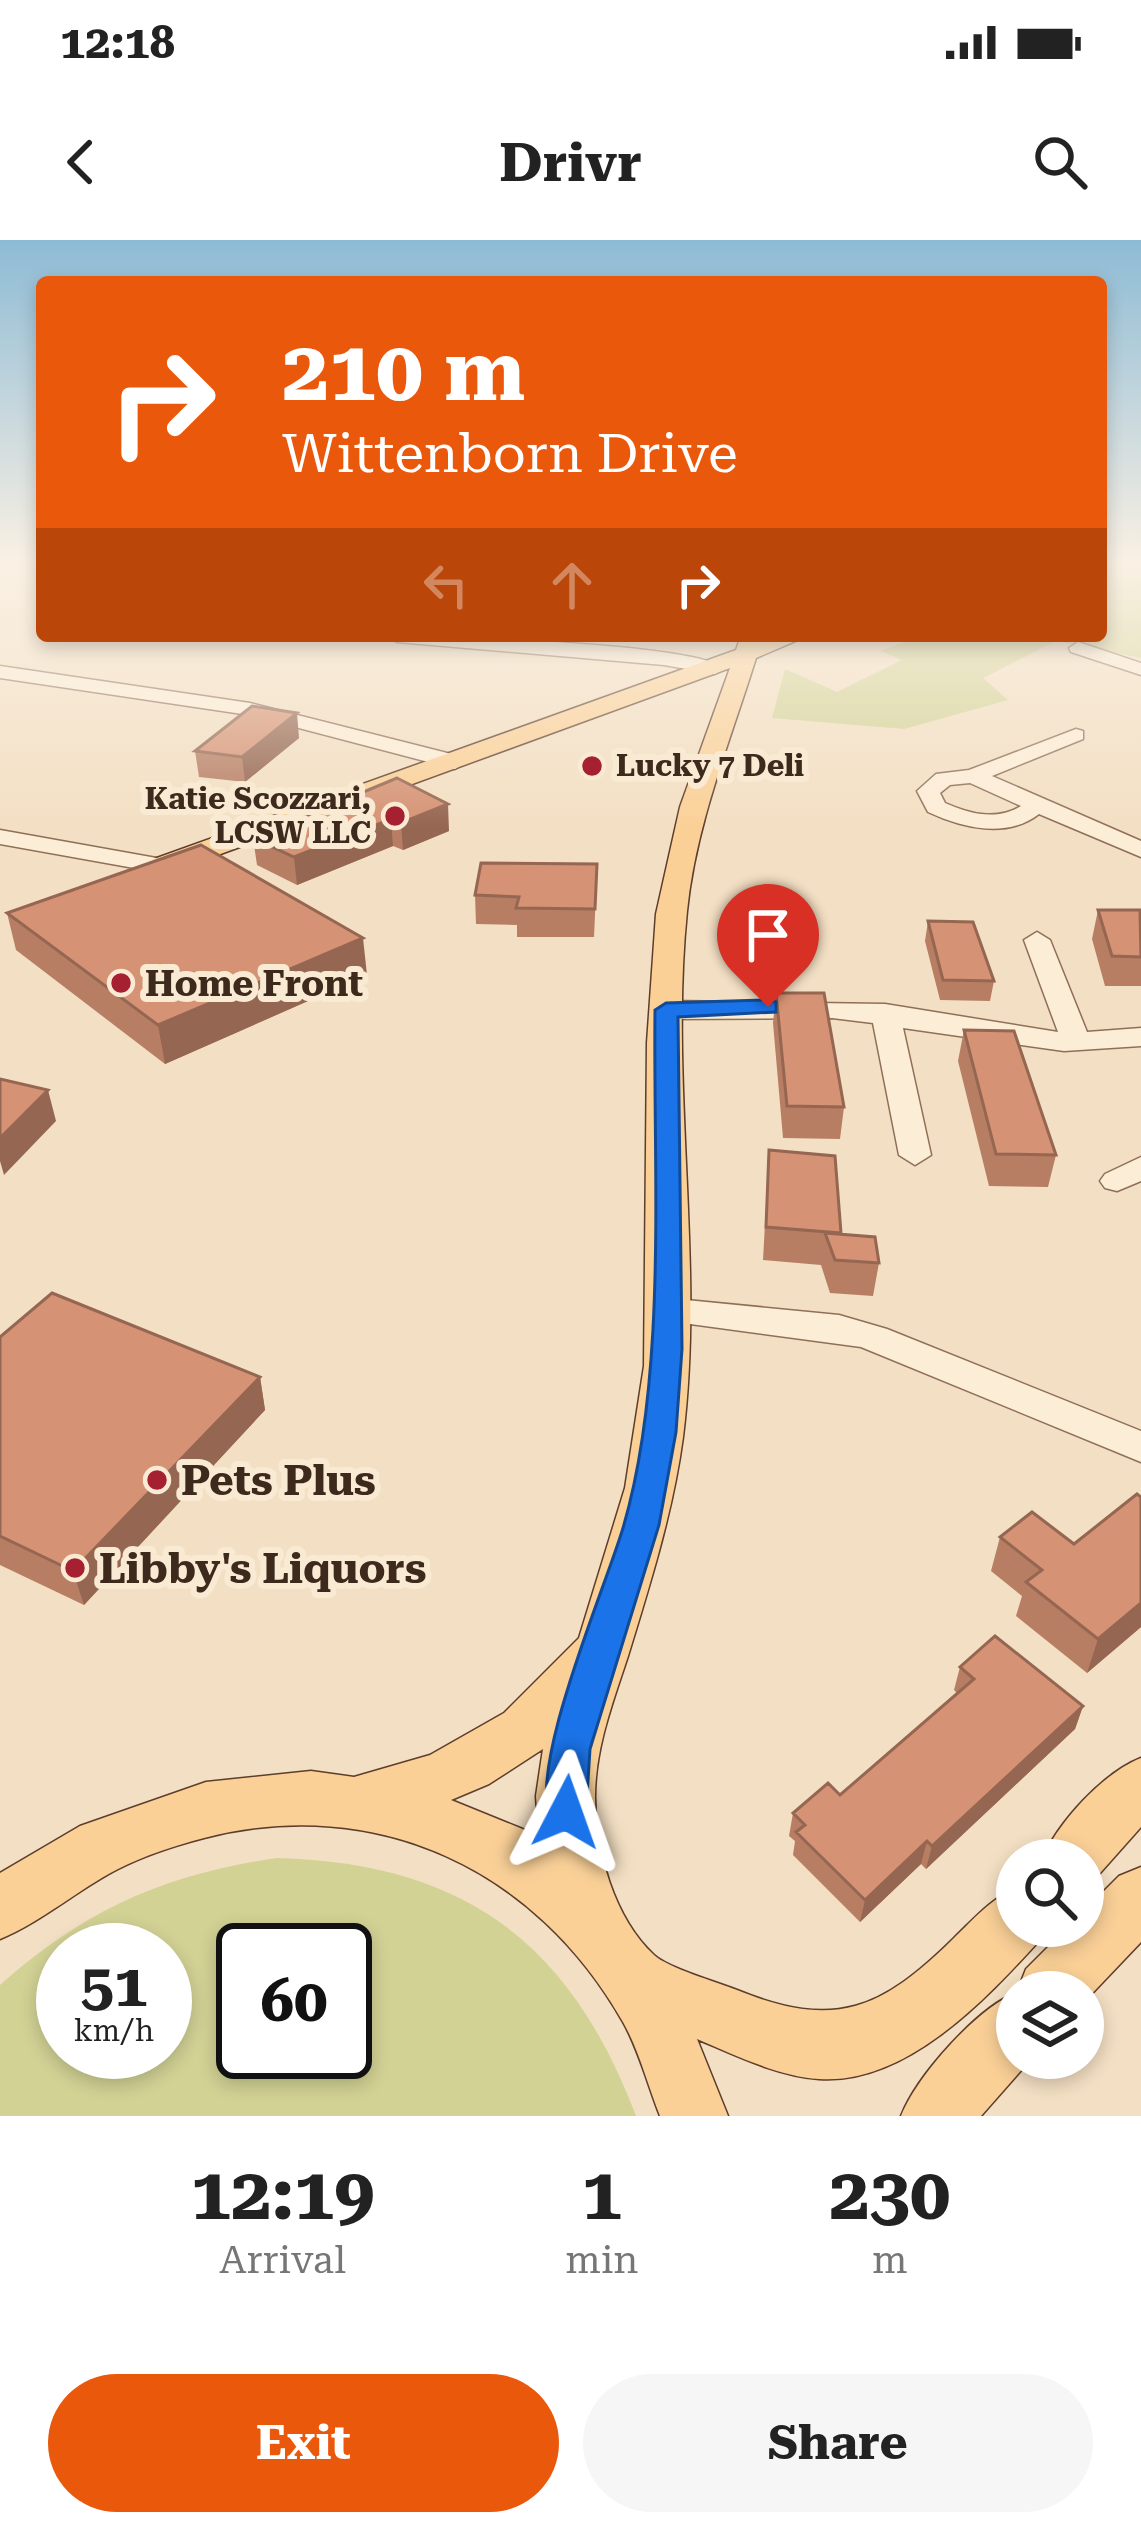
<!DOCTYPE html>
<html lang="en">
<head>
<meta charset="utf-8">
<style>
  :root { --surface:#fff; --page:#f6f6f6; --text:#222; --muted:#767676; --accent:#ea580c }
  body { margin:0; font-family:"Roboto Serif",serif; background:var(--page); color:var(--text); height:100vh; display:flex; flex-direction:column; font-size:45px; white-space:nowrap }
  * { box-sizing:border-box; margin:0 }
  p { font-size:39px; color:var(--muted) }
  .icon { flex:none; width:66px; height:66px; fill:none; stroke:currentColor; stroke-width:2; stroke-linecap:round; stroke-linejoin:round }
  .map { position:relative; height:1876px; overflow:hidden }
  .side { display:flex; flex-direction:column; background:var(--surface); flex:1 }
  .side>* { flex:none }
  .hud { position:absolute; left:36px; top:36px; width:1071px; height:366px; border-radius:12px; box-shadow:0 6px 18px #0003; background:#ea580c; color:#fff; overflow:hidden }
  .controls { position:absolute; left:996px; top:1599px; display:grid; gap:24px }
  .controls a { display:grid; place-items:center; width:108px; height:108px; border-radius:50%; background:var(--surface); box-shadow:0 6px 18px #0003; font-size:60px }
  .speed { position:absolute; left:36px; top:1683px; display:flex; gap:24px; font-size:60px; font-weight:700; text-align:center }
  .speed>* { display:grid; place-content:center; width:156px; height:156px; border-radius:50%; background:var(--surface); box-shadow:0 6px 18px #0003; line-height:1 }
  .speed small { font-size:30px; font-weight:400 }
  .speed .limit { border:6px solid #111; border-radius:18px; background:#fff; color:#111 }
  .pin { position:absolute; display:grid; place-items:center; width:102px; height:102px; color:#fff; margin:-123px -51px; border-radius:50% 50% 50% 0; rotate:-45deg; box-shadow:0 0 12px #0007 }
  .pin .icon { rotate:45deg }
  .me { position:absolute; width:132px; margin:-66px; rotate:4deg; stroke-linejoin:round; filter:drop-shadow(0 0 9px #0008) }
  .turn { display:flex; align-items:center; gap:42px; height:252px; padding:0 48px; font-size:54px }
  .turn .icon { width:156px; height:156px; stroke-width:2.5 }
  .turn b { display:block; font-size:84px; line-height:102px }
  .lanes { display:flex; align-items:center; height:114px; padding:0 48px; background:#0003; justify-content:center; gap:60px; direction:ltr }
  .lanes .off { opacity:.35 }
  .eta { display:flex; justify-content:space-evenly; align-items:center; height:204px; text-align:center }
  .eta b { font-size:72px; font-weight:700; line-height:84px }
  .button { display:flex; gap:24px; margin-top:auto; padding:24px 48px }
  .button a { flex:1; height:138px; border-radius:72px; background:var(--accent); color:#fff; font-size:48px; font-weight:700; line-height:138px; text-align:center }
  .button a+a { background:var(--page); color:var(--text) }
  .status { display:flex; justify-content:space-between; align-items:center; height:84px; padding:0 60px; background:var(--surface); direction:ltr }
  .status svg { height:33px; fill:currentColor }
  header { display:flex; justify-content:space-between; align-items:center; height:156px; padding:0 48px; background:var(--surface); font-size:54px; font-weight:700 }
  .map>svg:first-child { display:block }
  .green { fill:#d2d295; fill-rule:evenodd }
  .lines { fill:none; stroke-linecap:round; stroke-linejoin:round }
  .minor-casing { stroke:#8f6f57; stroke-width:3 }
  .major-casing { stroke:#5d3d2c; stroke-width:3 }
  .minor { fill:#fcedd7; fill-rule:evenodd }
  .major { fill:#fad097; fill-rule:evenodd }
  .wall { fill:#b77e64 }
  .shaded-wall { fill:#956651 }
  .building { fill:#d59274; stroke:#956651; stroke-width:3 }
  .route { fill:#1a73e8; stroke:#114b97; stroke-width:3 }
  .poi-dot { fill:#a52030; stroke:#f9ead3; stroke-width:4.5 }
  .labels { text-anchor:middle; stroke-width:12; stroke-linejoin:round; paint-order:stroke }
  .far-poi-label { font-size:30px; font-weight:bold; fill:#3e291d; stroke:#f9ead3; text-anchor:start }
  .poi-label { font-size:36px; font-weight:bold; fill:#3e291d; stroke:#f9ead3; text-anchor:start }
  .near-poi-label { font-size:42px; font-weight:bold; fill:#3e291d; stroke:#f9ead3; text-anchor:start }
</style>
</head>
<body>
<div class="status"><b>12:18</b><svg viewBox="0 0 49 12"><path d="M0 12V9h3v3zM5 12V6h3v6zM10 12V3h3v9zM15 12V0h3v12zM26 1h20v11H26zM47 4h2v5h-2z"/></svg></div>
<header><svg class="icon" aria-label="back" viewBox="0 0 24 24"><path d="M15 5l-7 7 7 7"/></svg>Drivr<svg class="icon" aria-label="search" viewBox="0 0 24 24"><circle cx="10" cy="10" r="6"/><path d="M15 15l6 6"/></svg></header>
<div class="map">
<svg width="1141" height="1876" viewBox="0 0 1141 1876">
  <rect width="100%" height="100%" fill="#f3dfc3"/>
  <path class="green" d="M 1101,326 L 1141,326 L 1141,418 L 1056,401 L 983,438 L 1008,460 L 904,489 L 772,478 L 785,429 L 837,452 L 902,420 L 881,411 L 919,396 L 1101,396 Z
    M 277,1618 C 464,1623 570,1702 636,1876 L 0,1876 L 0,1745 C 84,1670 166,1634 277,1618 ZM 165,1710 L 165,1812 L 63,1812 L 63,1710 ZM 243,1710 L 345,1710 L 345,1812 L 243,1812 Z"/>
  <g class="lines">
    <defs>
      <path id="minor" d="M 388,396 C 443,396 690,403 725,428 L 715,434 L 664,425 L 397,402 Z
        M 1078,402 L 1141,423 L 1141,435 L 1071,412 L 1069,408 Z
        M 0,426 L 250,463 L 463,517 L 466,522 L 455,529 L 249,475 L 0,438 Z
        M 1076,489 L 1083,491 L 1083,499 L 992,536 L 1141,601 L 1141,617 L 1039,574 C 1007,599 962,588 928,572 L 917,551 L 936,534 L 969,530 ZM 970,543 L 1021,566 C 997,581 970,574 945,563 L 940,553 L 950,545 Z
        M 0,590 L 162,619 L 174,626 L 162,633 L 0,604 Z
        M 1037,692 L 1050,700 L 1087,792 L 1141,788 L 1141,806 L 1064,811 L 903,788 L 931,915 L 915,925 L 899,915 L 873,783 L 832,778 L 666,779 L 652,770 L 666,761 L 885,764 L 1058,792 L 1024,700 Z
        M 1141,917 L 1141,941 L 1117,951 L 1105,948 L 1100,941 L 1105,934 Z
        M 666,1058 L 839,1075 L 887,1089 L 1141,1191 L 1141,1222 L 861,1107 L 653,1079 L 648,1070 L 653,1061 Z"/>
      <path id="major" d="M 741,396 L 763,396 L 761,401 L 807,396 L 756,418 C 730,502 696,583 687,671 C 669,846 705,1022 683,1197 C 673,1272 650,1344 628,1416 C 613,1462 595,1508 595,1557 C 595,1610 614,1678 654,1715 C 668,1728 717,1742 737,1750 C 835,1790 881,1770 954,1698 C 975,1678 990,1659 1017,1648 L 1017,1686 L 1045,1686 L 1039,1701 C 986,1759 906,1845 819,1839 C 777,1836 735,1815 697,1799 L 728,1876 L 660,1876 C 648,1846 639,1810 623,1782 C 537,1630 377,1553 204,1598 C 177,1605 143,1616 118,1629 C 77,1650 43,1681 0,1699 L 0,1633 L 80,1586 L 206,1542 L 311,1531 L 354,1537 L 430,1515 L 504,1473 L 579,1398 L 625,1248 L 644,1126 L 647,803 L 656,674 L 680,567 L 730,428 L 174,631 L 164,634 L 149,625 L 154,619 L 736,410 ZM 543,1509 L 536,1556 L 539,1601 L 525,1590 L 451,1560 L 489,1544 Z
        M 1141,1518 L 1141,1587 L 1093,1641 L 1083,1645 L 1083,1620 L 1042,1620 C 1058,1582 1103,1533 1141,1518 Z
        M 1141,1627 L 1141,1702 L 1083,1763 L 1083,1752 L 1017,1752 L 1017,1818 L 1032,1818 L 981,1876 L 901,1876 C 917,1836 976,1769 1017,1752 L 1026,1729 L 1069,1686 L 1083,1686 L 1083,1672 L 1119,1636 Z"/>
    </defs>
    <use href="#minor" class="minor-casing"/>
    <use href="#major" class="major-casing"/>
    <use href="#minor" class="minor"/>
    <use href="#major" class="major"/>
  </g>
  <path class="wall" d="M 299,498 L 245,542 L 199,537 L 195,511 Z
    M 397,538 L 449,591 L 403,610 L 393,606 L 297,645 L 257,625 L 253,598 Z
    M 596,652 L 594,697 L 517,697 L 517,685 L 476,684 L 475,655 Z
    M 1098,670 L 1141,672 L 1141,746 L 1105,746 L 1092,699 Z
    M 7,673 L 367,735 L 165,824 L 16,710 Z
    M 928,681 L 994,741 L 990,761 L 940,760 L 925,701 Z
    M 776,753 L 844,867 L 840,899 L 783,898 L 773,783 Z
    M 964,790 L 1056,915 L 1048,947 L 989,946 L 958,821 Z
    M 769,910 L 841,994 L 879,1023 L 873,1056 L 830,1053 L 821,1025 L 763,1020 Z
    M 0,1097 L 260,1137 L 265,1170 L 84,1365 L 0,1325 Z
    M 1000,1297 L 1141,1387 L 1087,1433 L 1016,1376 L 1022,1356 L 991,1331 Z
    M 960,1427 L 1083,1466 L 1075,1489 L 926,1629 L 921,1624 L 860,1682 L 793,1615 L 795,1601 L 789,1596 L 793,1573 L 840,1555 L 957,1453 L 954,1450 Z"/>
  <path class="shaded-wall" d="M 297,473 L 299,498 L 245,542 L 242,517 Z
    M 448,564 L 449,591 L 403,610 L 401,583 Z
    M 391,579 L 393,606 L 297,645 L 294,617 Z
    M 363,698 L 367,735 L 165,824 L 158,785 Z
    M 48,850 L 56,881 L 4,935 L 0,921 L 0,898 Z
    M 260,1137 L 265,1170 L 84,1365 L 73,1331 Z
    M 1141,1363 L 1141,1387 L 1087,1433 L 1098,1399 Z
    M 1083,1466 L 1075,1489 L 926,1629 L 932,1606 Z
    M 927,1601 L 921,1624 L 860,1682 L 865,1660 Z"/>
  <path class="building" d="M 252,466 L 297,473 L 242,517 L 195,511 Z
    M 397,538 L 448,564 L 401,583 L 391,579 L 294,617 L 253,598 Z
    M 201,605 L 363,698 L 158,785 L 7,673 Z
    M 481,623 L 597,624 L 595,669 L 516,668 L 519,657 L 475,655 Z
    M 1098,670 L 1140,670 L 1141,717 L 1112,716 Z
    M 928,681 L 973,682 L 994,741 L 943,740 Z
    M 776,753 L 824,753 L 844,867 L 787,866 Z
    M 964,790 L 1014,791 L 1056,915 L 996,914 Z
    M 0,839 L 48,850 L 0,898 Z
    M 769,910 L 835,916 L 841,993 L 766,987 Z
    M 825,993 L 875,997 L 879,1023 L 835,1020 Z
    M 52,1053 L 260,1137 L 73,1331 L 0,1296 L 0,1097 Z
    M 1137,1254 L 1141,1257 L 1141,1363 L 1098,1399 L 1026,1342 L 1042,1330 L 1000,1297 L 1032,1272 L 1074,1304 Z
    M 995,1396 L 1083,1466 L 932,1606 L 927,1601 L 865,1660 L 796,1592 L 805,1585 L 793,1573 L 828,1543 L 840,1555 L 974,1439 L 960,1427 Z"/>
  <linearGradient id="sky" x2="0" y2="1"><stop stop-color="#8dbbd5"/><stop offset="0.55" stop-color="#faf1e4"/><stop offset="1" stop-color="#faf1e4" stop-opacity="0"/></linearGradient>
  <rect width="1141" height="589" fill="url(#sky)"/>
  <path class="route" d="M 768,760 L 776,762 L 776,772 L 678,777 L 682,1109 L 676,1192 L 659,1285 L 590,1509 L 586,1572 L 580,1585 L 566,1591 L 551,1585 C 526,1529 604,1352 623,1288 C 668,1135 653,932 655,770 L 666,763 Z"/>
  <g class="poi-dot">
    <circle cx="592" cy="526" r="12"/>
    <circle cx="395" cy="576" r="12"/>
    <circle cx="121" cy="743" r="12"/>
    <circle cx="157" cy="1240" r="12"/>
    <circle cx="75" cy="1328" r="12"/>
  </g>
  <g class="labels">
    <g class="far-poi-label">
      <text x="616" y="536">Lucky 7 Deli</text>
      <text x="371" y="569" text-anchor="end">Katie Scozzari,<tspan x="371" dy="34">LCSW LLC</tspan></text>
    </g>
    <g class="poi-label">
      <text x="145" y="756">Home Front</text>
    </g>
    <g class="near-poi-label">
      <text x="181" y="1255">Pets Plus</text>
      <text x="99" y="1343">Libby's Liquors</text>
    </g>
  </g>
</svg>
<div class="controls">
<a><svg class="icon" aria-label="search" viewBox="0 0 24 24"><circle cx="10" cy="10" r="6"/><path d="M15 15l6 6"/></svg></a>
<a><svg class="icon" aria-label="layers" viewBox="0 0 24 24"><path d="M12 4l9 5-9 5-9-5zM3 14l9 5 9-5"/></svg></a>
</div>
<div class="speed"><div>51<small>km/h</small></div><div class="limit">60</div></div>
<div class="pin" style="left:768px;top:767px;background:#d93025"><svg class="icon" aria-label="arrive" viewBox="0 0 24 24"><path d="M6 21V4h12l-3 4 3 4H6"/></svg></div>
<svg class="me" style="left:566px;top:1572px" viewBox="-20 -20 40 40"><path d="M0-17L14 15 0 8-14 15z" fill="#1a73e8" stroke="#fff" stroke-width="4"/></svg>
<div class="hud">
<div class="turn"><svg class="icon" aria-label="right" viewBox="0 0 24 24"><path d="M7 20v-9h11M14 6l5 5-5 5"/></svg><div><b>210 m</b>Wittenborn Drive</div></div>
<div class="lanes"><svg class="icon off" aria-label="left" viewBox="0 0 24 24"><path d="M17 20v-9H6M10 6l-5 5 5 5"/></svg><svg class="icon off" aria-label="ahead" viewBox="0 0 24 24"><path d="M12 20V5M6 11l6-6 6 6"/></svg><svg class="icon" aria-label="right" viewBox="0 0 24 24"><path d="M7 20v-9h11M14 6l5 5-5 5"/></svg></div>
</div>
</div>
<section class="side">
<div class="eta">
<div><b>12:19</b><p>Arrival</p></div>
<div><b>1</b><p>min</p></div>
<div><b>230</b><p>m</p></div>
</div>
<div class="button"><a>Exit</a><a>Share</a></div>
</section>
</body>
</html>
